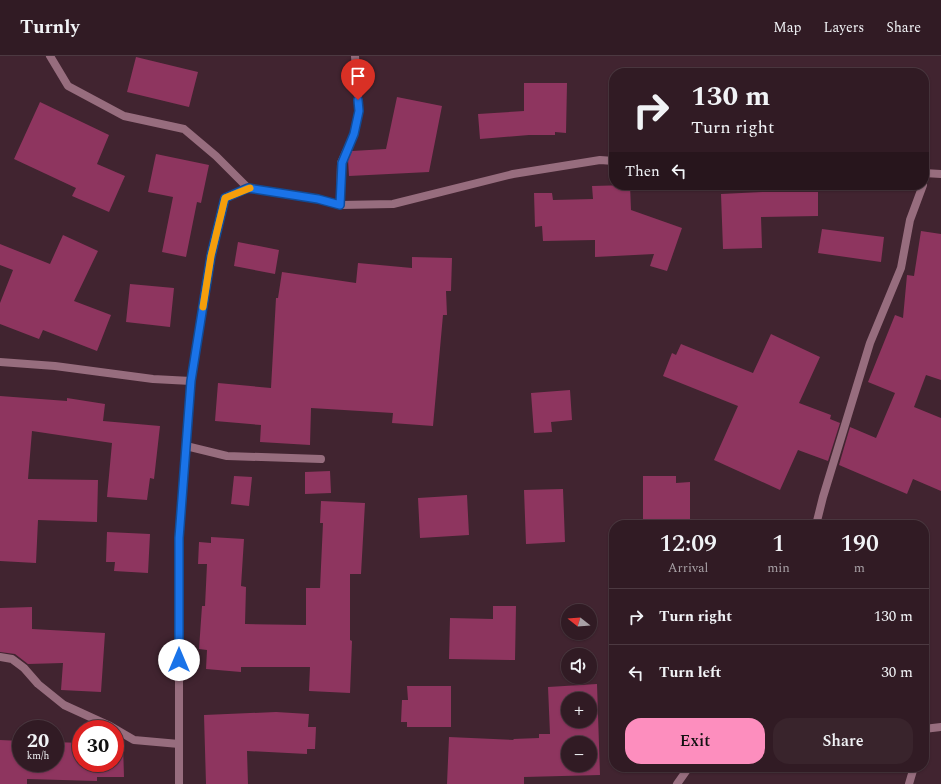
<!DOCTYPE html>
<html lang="en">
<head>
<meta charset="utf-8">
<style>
  :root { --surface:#311b24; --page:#39242c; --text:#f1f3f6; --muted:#a8a1a6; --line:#4c3941; --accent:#fd8ebe }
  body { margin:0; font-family:Spectral,serif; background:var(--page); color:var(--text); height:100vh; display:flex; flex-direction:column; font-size:15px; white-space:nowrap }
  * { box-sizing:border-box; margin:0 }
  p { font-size:13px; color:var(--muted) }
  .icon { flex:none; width:22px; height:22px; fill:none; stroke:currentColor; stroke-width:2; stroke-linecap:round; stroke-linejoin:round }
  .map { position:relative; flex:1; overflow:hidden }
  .sheet { position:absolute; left:609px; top:464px; width:320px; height:252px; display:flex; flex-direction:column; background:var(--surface); border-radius:16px; box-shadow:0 1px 3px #0004,0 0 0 1px var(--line) }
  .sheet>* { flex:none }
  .top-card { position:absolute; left:609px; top:12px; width:320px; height:122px; border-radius:16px; box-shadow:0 1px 3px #0004,0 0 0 1px var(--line); background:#311b24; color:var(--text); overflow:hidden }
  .needle { width:26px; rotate:287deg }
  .controls { position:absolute; left:561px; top:548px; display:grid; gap:8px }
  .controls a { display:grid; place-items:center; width:36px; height:36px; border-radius:50%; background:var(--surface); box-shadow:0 1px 3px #0004,0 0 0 1px var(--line); font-size:20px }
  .speed { position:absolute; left:12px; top:664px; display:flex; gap:8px; font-size:20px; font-weight:700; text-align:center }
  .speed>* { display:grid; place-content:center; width:52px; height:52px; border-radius:50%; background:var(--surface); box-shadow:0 1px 3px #0004,0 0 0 1px var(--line); line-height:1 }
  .speed small { font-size:10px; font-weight:400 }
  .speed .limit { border:6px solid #d22; background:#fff; color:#111 }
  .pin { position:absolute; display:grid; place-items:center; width:34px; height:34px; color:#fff; margin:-41px -17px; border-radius:50% 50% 50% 0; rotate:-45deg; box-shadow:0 0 4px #0007 }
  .pin .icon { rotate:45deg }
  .me { position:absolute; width:44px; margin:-22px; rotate:0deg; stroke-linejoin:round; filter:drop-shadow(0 0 3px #0008) }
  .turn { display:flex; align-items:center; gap:14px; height:84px; padding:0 16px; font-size:18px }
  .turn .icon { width:52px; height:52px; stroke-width:2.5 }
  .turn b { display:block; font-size:28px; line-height:34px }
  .then { display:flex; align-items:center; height:38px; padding:0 16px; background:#0003; gap:8px; font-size:15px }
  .eta { display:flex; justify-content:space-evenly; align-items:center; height:68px; text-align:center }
  .eta b { font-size:24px; font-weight:600; line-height:28px }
  .action { display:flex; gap:8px; margin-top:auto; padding:8px 16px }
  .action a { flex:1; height:46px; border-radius:16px; background:var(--accent); color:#111; font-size:16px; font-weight:600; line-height:46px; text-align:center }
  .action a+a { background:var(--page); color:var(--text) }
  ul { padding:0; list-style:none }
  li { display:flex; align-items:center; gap:12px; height:56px; padding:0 16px; border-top:1px solid var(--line) }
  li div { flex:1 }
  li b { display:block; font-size:15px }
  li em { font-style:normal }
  header { display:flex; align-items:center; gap:24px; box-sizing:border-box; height:56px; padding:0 20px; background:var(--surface); border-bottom:1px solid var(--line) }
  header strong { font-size:19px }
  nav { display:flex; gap:22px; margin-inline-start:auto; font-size:14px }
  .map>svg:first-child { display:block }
  .building { fill:#8e355f; fill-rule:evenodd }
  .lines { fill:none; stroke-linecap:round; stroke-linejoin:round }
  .street { stroke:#976d7e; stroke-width:8 }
  .route-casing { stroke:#114b97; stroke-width:10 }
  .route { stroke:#1a73e8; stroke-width:7 }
  .slow { stroke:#f59e0b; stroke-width:7 }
</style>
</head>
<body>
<header>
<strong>Turnly</strong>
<nav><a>Map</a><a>Layers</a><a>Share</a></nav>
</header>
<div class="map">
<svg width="941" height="728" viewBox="0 0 941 728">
  <rect width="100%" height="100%" fill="#412430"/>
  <path class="building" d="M 136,1 L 198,16 L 189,51 L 127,36 Z
    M 524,27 L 567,27 L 566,77 L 555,76 L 555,79 L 529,79 L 480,83 L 478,58 L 524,55 Z
    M 397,41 L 442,50 L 429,116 L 349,120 L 348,104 L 352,95 L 386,93 Z
    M 40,46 L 109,79 L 97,108 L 125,120 L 109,156 L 72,140 L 76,132 L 14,103 Z
    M 156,98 L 209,109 L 201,147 L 197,146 L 186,201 L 162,196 L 173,141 L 148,136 Z
    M 630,129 L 631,154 L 682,172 L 667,215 L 650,210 L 654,198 L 595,201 L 595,184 L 543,185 L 542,170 L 535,171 L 534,137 L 552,137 L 553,144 L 593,143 L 592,130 Z
    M 762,136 L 818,136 L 818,160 L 761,161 L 762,192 L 723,193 L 721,138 Z
    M 822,173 L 884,181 L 881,206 L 818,197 Z
    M 921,175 L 941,178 L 941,324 L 926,319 L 914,351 L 941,362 L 941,435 L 913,423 L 907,438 L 839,409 L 850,371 L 876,382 L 895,337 L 868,326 L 895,259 L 903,262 L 907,219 L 914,220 Z
    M 63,179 L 98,195 L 74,245 L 111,259 L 97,295 L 43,274 L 39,283 L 0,268 L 0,247 L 13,214 L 0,209 L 0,188 L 50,208 Z
    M 238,186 L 279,194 L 275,218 L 234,210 Z
    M 412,201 L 452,202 L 451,235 L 446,235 L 447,259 L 443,259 L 433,370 L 392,367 L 393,357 L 311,352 L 310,389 L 260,386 L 261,369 L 215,365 L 218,327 L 271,332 L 276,242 L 278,242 L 282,216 L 356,227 L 358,207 L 412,212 Z
    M 130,228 L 174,232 L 170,271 L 126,266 Z
    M 771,278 L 820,301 L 799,347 L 831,359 L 830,363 L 840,367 L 828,405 L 798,394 L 780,434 L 714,404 L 738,350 L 663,320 L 672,297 L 676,299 L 681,288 L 753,317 Z
    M 570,334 L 572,364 L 551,366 L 552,376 L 534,377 L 531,337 Z
    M 0,340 L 67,345 L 67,342 L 105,348 L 103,365 L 160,370 L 154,423 L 150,422 L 147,444 L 107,441 L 112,387 L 32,375 L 28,423 L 98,424 L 97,466 L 38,464 L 36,507 L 0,505 Z
    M 330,415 L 331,437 L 305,438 L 305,416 Z
    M 234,420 L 252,421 L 249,450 L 231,448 Z
    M 643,420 L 676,420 L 676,427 L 690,426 L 690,469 L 643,469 Z
    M 563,433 L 565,486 L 526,488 L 524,434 Z
    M 467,439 L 469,479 L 420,482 L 418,442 Z
    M 321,445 L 365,447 L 361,518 L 350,518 L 350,584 L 352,585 L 350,637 L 309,635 L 310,611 L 241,611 L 241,616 L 206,613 L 207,594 L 199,593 L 202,550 L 205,550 L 207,508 L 198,508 L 199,486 L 211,487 L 211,481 L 244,483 L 241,530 L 246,531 L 245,568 L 306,569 L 306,532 L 320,532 L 323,467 L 320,467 Z
    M 107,476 L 150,478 L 148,517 L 114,515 L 115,506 L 106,506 Z
    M 493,550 L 516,550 L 515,604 L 449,603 L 450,562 L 493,563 Z
    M 32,551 L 32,573 L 105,577 L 101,636 L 61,634 L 63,607 L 28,608 L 15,598 L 0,596 L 0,552 Z
    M 597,628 L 600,719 L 524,721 L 524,728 L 447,728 L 449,681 L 514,684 L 513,683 L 539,682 L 539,678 L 550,678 L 548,631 ZM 568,643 L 590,643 L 590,665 L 568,665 ZM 568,687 L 590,687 L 590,709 L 568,709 Z
    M 407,630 L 451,630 L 451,671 L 407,671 L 407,666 L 401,666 L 402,644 L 408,644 Z
    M 276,656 L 309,658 L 308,671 L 316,671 L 315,693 L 307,693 L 307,698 L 247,695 L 248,728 L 206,728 L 204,659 Z
    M 0,684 L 21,685 L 21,707 L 55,707 L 55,686 L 81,687 L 81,707 L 115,707 L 115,688 L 123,688 L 124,721 L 97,721 L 97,725 L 27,723 L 27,728 L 0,728 Z"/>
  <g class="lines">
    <path class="street" d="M 50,0 L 68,30 L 124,60 L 184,73 L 216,100 L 248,132
      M 924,117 L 941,118
      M 340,149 L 341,107 L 354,78 L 359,55 L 355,0
      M 0,306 L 55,310 L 153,323 L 191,325
      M 186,390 L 227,400 L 321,403
      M 816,469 L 823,441 L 870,287 L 901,212 L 910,164 L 923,129
      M 0,601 L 12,603 L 24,612 L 38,628 L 64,649 L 110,670 L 134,684 L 179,688
      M 924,673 L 941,671
      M 179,728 L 179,482 L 191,325 L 211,200 L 225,142 L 248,132 L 318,143 L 340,149 L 393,148 L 513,118 L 600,104 L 614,105
      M 677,728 L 689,711
      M 909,728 L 914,711"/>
  </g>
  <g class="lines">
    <defs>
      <path id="route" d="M 179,604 L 179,482 L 191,325 L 211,200 L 225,142 L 248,132 L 318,143 L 340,149 L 342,107 L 354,78 L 359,55 L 358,44"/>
    </defs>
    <use href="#route" class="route-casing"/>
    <use href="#route" class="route"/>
    <path class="slow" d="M 203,251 L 211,200 L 225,142 L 250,132"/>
  </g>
</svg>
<div class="controls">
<a><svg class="needle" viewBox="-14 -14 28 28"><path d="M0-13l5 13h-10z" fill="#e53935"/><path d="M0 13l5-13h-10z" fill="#a8a1a6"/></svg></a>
<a><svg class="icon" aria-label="sound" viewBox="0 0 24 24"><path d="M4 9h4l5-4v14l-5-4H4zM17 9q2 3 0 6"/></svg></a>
<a>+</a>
<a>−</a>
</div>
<div class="speed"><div>20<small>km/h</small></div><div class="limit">30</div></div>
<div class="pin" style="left:358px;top:44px;background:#d93025"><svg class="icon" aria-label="arrive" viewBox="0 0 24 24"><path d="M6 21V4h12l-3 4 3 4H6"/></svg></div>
<svg class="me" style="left:179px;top:604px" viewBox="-20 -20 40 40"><circle r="19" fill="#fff"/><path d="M0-13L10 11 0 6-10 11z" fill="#1a73e8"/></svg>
<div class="top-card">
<div class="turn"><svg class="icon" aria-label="right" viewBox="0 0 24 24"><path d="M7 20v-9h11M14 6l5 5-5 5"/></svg><div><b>130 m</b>Turn right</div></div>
<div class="then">Then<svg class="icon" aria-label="left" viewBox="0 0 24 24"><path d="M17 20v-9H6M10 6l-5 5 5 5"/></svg></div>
</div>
<section class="sheet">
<div class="eta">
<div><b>12:09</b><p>Arrival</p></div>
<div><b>1</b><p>min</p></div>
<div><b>190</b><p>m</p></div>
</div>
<ul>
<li><svg class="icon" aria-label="right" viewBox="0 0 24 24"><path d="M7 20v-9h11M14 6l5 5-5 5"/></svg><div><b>Turn right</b></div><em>130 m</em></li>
<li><svg class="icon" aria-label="left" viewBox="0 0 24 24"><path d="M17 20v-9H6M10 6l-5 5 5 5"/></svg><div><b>Turn left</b></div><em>30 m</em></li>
</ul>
<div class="action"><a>Exit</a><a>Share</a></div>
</section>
</div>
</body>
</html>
